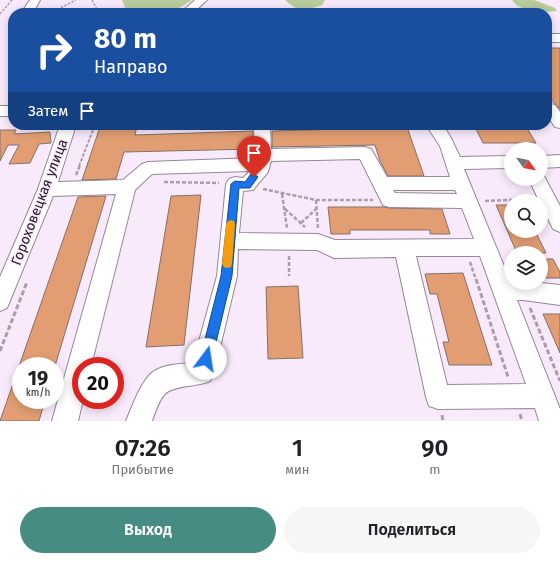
<!DOCTYPE html>
<html lang="ru">
<head>
<meta charset="utf-8">
<style>
  :root { --surface:#fff; --page:#f6f6f6; --text:#202124; --muted:#757577; --accent:#478c83 }
  body { margin:0; font-family:"Fira Sans",sans-serif; background:var(--page); color:var(--text); height:100vh; display:flex; flex-direction:column; font-size:15px; white-space:nowrap }
  * { box-sizing:border-box; margin:0 }
  p { font-size:13px; color:var(--muted) }
  .icon { flex:none; width:22px; height:22px; fill:none; stroke:currentColor; stroke-width:2; stroke-linecap:round; stroke-linejoin:round }
  .map { position:relative; height:421px; overflow:hidden }
  .sheet { display:flex; flex-direction:column; background:var(--surface); flex:1 }
  .sheet>* { flex:none }
  .banner { position:absolute; left:8px; top:8px; width:544px; height:122px; border-radius:16px; box-shadow:0 2px 10px #0003; background:#1a4fa0; color:#fff; overflow:hidden }
  .needle { width:26px; rotate:123deg }
  .buttons { position:absolute; left:504px; top:142px; display:grid; gap:8px }
  .buttons a { display:grid; place-items:center; width:44px; height:44px; border-radius:50%; background:var(--surface); box-shadow:0 2px 10px #0003; font-size:20px }
  .speed { position:absolute; left:12px; top:357px; display:flex; gap:8px; font-size:20px; font-weight:700; text-align:center }
  .speed>* { display:grid; place-content:center; width:52px; height:52px; border-radius:50%; background:var(--surface); box-shadow:0 2px 10px #0003; line-height:1 }
  .speed small { font-size:10px; font-weight:400 }
  .speed .limit { border:6px solid #d22; background:#fff; color:#111 }
  .pin { position:absolute; display:grid; place-items:center; width:34px; height:34px; color:#fff; margin:-41px -17px; border-radius:50% 50% 50% 0; rotate:-45deg; box-shadow:0 0 4px #0007 }
  .pin .icon { rotate:45deg }
  .me { position:absolute; width:44px; margin:-22px; rotate:14deg; stroke-linejoin:round; filter:drop-shadow(0 0 3px #0008) }
  .turn { display:flex; align-items:center; gap:14px; height:84px; padding:0 20px; font-size:18px }
  .turn .icon { width:52px; height:52px; stroke-width:2.5 }
  .turn b { display:block; font-size:28px; line-height:34px }
  .then { display:flex; align-items:center; height:38px; padding:0 20px; background:#0003; gap:8px; font-size:15px }
  .eta { display:flex; justify-content:space-evenly; align-items:center; height:68px; text-align:center }
  .eta b { font-size:24px; font-weight:600; line-height:28px }
  .cta { display:flex; gap:8px; margin-top:auto; padding:8px 20px }
  .cta a { flex:1; height:46px; border-radius:24px; background:var(--accent); color:#fff; font-size:16px; font-weight:600; line-height:46px; text-align:center }
  .cta a+a { background:var(--page); color:var(--text) }
  .map>svg:first-child { display:block }
  .green { fill:#b8cd9c }
  .building { fill:#e29e72; stroke:#827167 }
  .lines { fill:none; stroke-linecap:round; stroke-linejoin:round }
  .minor-casing { stroke:#948796; stroke-width:2 }
  .path-far3 { stroke:#a99eaa; stroke-width:1.5; stroke-dasharray:2.5 1.5; stroke-linecap:butt }
  .path-far2 { stroke:#a99eaa; stroke-width:2; stroke-dasharray:3.5 1.5; stroke-linecap:butt }
  .path-far1 { stroke:#a99eaa; stroke-width:2.5; stroke-dasharray:4 2; stroke-linecap:butt }
  .path { stroke:#a99eaa; stroke-width:3; stroke-dasharray:5 2.5; stroke-linecap:butt }
  .minor { fill:#fff; fill-rule:evenodd }
  .route { fill:#1a73e8; stroke:#114b97 }
  .slow { fill:#f59e0b }
  .labels { text-anchor:middle; stroke-width:3; stroke-linejoin:round; paint-order:stroke }
  .street-label { font-size:14px; fill:#272127; stroke:#f9eafb }
</style>
</head>
<body>
<div class="map">
<svg width="560" height="421" viewBox="0 0 560 421">
  <rect width="100%" height="100%" fill="#f9eafb"/>
  <path class="green" d="M 122,0 L 192,0 L 171,13 L 127,13 Z
    M 285,0 L 325,0 L 322,5 C 305,10 299,13 285,0 Z
    M 512,0 L 534,0 L 555,8 L 557,11 C 544,13 519,12 512,0 Z"/>
  <path class="building" d="M 547,48 L 560,48 L 560,109 L 547,95 Z
    M 474,125 L 525,125 L 536,143 L 483,143 Z
    M 137,126 L 135,135 L 253,131 L 253,149 L 124,152 L 116,179 L 82,180 L 100,127 Z
    M 407,127 L 424,176 L 388,176 L 380,161 L 375,145 L 272,147 L 272,131 Z
    M 0,130 L 16,130 L 14,134 L 50,132 L 51,143 L 39,144 L 30,163 L 9,164 L 19,145 L 8,145 L 0,161 Z
    M 201,195 L 184,345 L 146,347 L 171,196 Z
    M 106,196 L 55,366 L 21,366 L 21,400 L 45,400 L 39,421 L 0,421 L 78,197 Z
    M 496,205 L 511,205 L 511,231 L 535,231 L 546,253 L 517,253 Z
    M 328,207 L 384,207 L 389,208 L 442,209 L 450,234 L 430,234 L 430,230 L 350,230 L 350,234 L 331,234 Z
    M 541,259 L 553,259 L 560,272 L 560,278 L 541,278 Z
    M 463,273 L 492,365 L 449,365 L 443,342 L 449,342 L 437,294 L 430,294 L 425,274 Z
    M 298,286 L 303,358 L 268,359 L 266,287 Z
    M 543,314 L 560,314 L 560,353 Z"/>
  <g class="lines">
    <defs>
      <path id="minor" d="M 30,0 L 40,0 L 33,13 L 21,13 Z
        M 195,0 L 207,0 L 193,13 L 180,13 Z
        M 547,34 L 560,34 L 560,42 L 547,42 Z
        M 547,103 L 555,105 L 560,112 L 560,128 L 555,127 L 547,115 Z
        M 0,106 L 13,106 L 13,116 L 0,116 Z
        M 60,125 L 76,125 L 58,182 L 123,180 L 142,164 L 148,162 L 255,158 L 254,125 L 270,125 L 271,149 L 365,147 L 371,149 L 387,177 L 450,177 L 440,146 L 426,125 L 443,125 L 451,138 L 460,157 L 511,156 L 511,168 L 464,169 L 511,283 L 541,283 L 560,285 L 560,305 L 523,300 L 517,300 L 560,409 L 560,421 L 539,421 L 535,408 L 438,409 L 429,406 L 426,397 L 396,257 L 334,258 L 317,250 L 238,249 L 237,276 L 214,373 L 210,381 C 197,387 172,385 164,395 C 158,402 155,413 152,421 L 126,421 C 132,407 142,377 156,370 C 167,364 181,364 193,363 L 217,276 L 226,184 L 229,179 L 235,177 L 243,178 L 250,171 L 152,174 L 135,190 L 91,366 L 81,366 L 81,400 L 83,400 L 78,421 L 52,421 L 116,194 L 53,196 L 7,308 L 0,311 L 0,277 L 38,189 ZM 360,159 L 383,205 L 389,207 L 462,208 L 474,239 L 335,240 L 318,234 L 239,233 L 243,191 L 253,190 L 268,172 L 271,161 ZM 393,190 L 455,190 L 457,194 L 395,193 ZM 416,256 L 480,256 L 526,384 L 447,385 Z
        M 560,155 L 560,167 L 541,168 L 541,156 Z
        M 541,174 L 543,174 L 560,206 L 560,232 L 553,229 L 541,204 L 541,201 L 539,201 L 529,179 L 541,179 Z"/>
    </defs>
    <use href="#minor" class="minor-casing"/>
    <path class="path-far3" d="M 92,0 L 99,13
      M 50,13 L 76,0
      M 0,14 L 12,0"/>
    <path class="path-far2" d="M 79,166 L 95,125"/>
    <path class="path-far1" d="M 76,175 L 80,165
      M 164,182 L 219,183
      M 263,189 L 316,200 L 373,200
      M 282,194 L 287,228
      M 316,200 L 318,228
      M 485,201 L 532,199
      M 285,209 L 305,227
      M 301,223 L 316,209
      M 289,256 L 289,276
      M 470,262 L 476,280"/>
    <path class="path" d="M 476,279 L 508,377
      M 530,308 L 560,381
      M 0,351 L 27,282
      M 520,414 L 522,421
      M 442,415 L 443,421"/>
    <use href="#minor" class="minor"/>
  </g>
  <path class="route" d="M 251,174 L 254,174 L 258,177 L 250,188 L 239,188 L 232,276 L 212,359 L 210,363 L 206,365 L 202,363 L 200,359 L 221,276 L 231,184 L 235,181 L 245,182 Z"/>
  <path class="slow" d="M 231,220 L 234,221 L 235,224 L 232,264 L 231,267 L 227,268 L 224,267 L 222,264 L 226,224 L 228,221 Z"/>
  <g class="labels">
    <g class="street-label">
      <text transform="translate(39 202) rotate(-69)" y="5">Гороховецкая улица</text>
    </g>
  </g>
</svg>
<div class="buttons">
<a><svg class="needle" viewBox="-14 -14 28 28"><path d="M0-13l5 13h-10z" fill="#e53935"/><path d="M0 13l5-13h-10z" fill="#757577"/></svg></a>
<a><svg class="icon" aria-label="search" viewBox="0 0 24 24"><circle cx="10" cy="10" r="6"/><path d="M15 15l6 6"/></svg></a>
<a><svg class="icon" aria-label="layers" viewBox="0 0 24 24"><path d="M12 4l9 5-9 5-9-5zM3 14l9 5 9-5"/></svg></a>
</div>
<div class="speed"><div>19<small>km/h</small></div><div class="limit">20</div></div>
<div class="pin" style="left:254px;top:177px;background:#d93025"><svg class="icon" aria-label="arrive" viewBox="0 0 24 24"><path d="M6 21V4h12l-3 4 3 4H6"/></svg></div>
<svg class="me" style="left:206px;top:359px" viewBox="-20 -20 40 40"><circle r="19" fill="#fff"/><path d="M0-13L10 11 0 6-10 11z" fill="#1a73e8"/></svg>
<div class="banner">
<div class="turn"><svg class="icon" aria-label="right" viewBox="0 0 24 24"><path d="M7 20v-9h11M14 6l5 5-5 5"/></svg><div><b>80 m</b>Направо</div></div>
<div class="then">Затем<svg class="icon" aria-label="arrive" viewBox="0 0 24 24"><path d="M6 21V4h12l-3 4 3 4H6"/></svg></div>
</div>
</div>
<section class="sheet">
<div class="eta">
<div><b>07:26</b><p>Прибытие</p></div>
<div><b>1</b><p>мин</p></div>
<div><b>90</b><p>m</p></div>
</div>
<div class="cta"><a>Выход</a><a>Поделиться</a></div>
</section>
</body>
</html>
